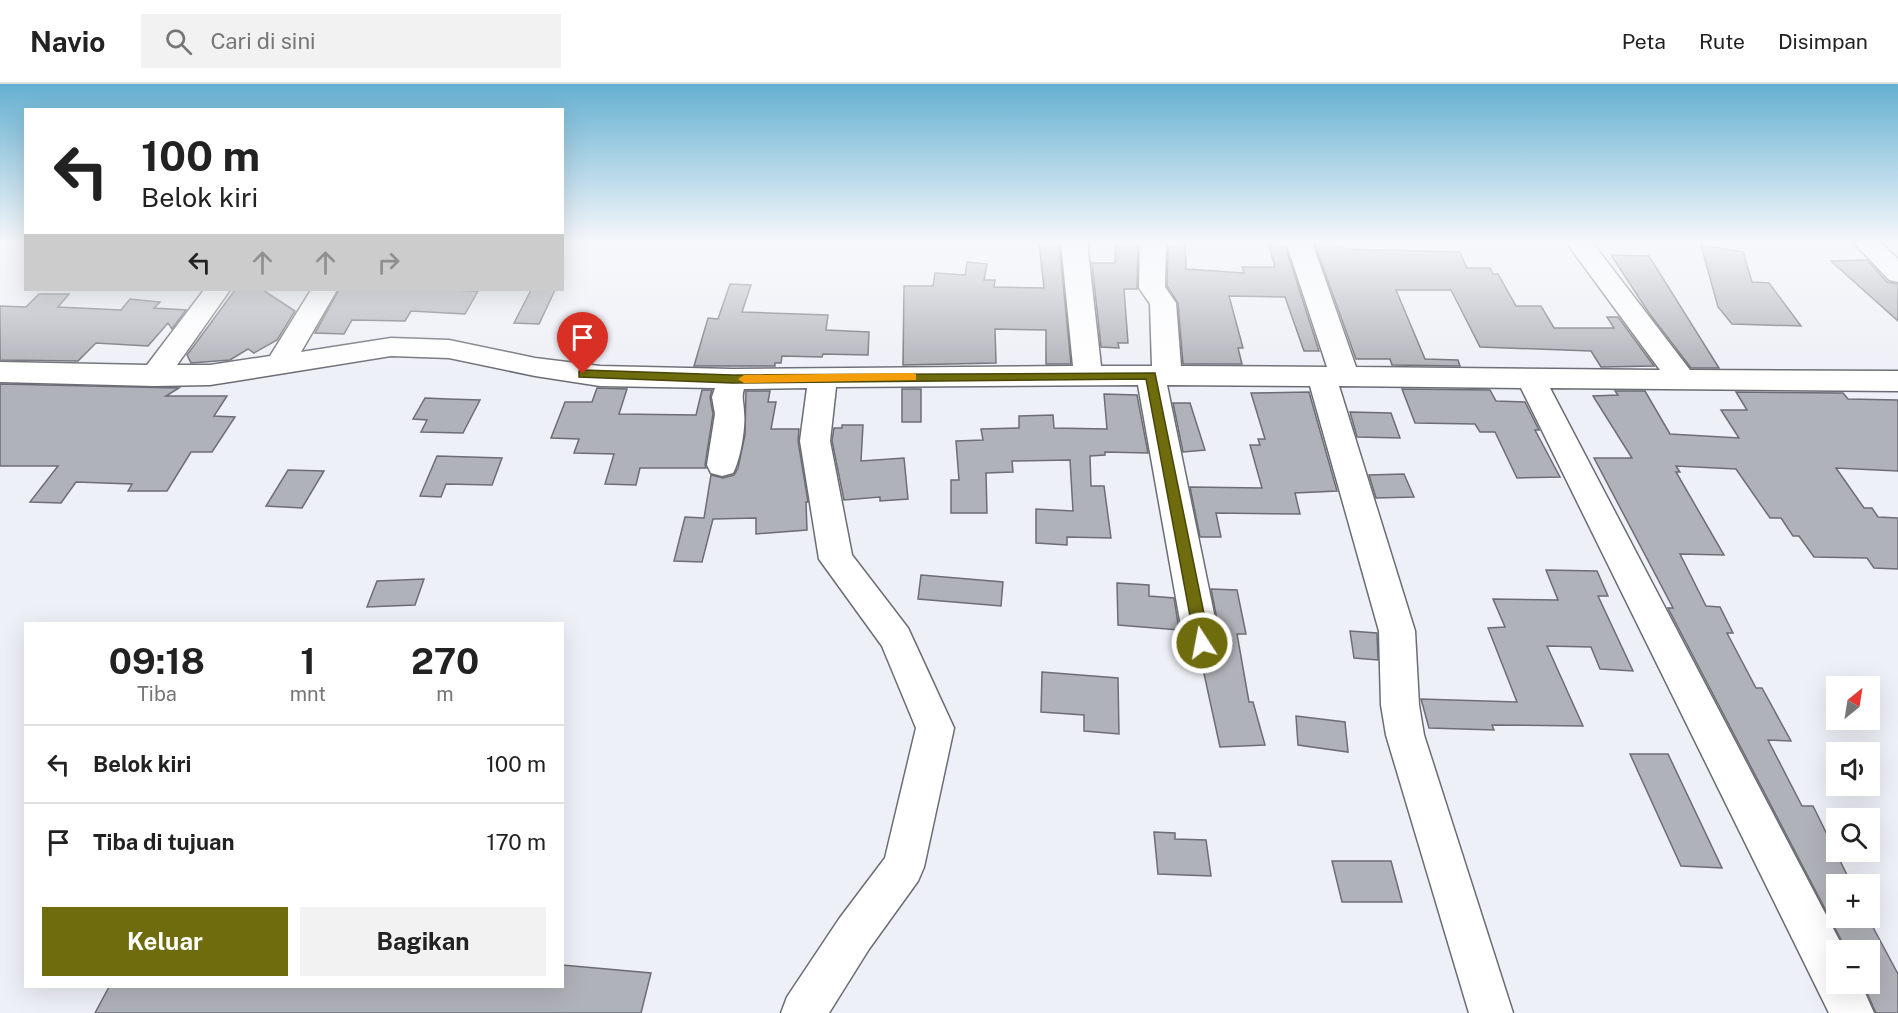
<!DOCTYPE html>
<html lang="id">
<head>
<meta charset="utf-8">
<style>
  :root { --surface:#fff; --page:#f2f2f2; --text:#222; --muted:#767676; --line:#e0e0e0; --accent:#6e6c0c }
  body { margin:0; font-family:"Public Sans",sans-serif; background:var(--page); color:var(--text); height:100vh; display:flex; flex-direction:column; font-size:22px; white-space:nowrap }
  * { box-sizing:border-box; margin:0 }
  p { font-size:20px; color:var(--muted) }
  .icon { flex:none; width:33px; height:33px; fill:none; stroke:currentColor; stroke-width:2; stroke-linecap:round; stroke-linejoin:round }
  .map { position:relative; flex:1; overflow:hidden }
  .drawer { position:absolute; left:24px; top:538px; width:540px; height:366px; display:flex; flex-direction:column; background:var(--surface); border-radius:0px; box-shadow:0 6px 24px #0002 }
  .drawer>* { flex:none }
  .banner { position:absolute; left:24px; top:24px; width:540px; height:183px; border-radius:0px; box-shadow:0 6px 24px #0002; background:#fff; color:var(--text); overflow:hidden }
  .needle { width:39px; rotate:30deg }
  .tools { position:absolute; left:1826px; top:592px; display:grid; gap:12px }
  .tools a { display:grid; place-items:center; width:54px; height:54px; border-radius:0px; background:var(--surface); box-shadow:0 6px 24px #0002; font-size:30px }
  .pin { position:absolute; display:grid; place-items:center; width:51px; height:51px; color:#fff; margin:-62px -26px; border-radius:50% 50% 50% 0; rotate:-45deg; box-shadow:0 0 6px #0007 }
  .pin .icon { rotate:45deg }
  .me { position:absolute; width:66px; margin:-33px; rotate:349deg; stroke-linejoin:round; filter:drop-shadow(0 0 4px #0008) }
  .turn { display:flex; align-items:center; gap:21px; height:126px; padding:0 18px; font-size:27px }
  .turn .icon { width:78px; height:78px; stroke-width:2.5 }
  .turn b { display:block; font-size:42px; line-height:51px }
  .lanes { display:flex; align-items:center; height:57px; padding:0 18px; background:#0003; justify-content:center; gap:30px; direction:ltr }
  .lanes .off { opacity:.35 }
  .eta { display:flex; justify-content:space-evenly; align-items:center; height:102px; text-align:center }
  .eta b { font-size:36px; font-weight:700; line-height:42px }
  .button { display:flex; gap:12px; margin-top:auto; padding:12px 18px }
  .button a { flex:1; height:69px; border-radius:0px; background:var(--accent); color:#fff; font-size:24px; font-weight:700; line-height:69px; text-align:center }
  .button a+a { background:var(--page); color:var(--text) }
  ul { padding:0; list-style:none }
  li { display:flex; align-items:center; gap:18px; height:78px; padding:0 18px; border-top:2px solid var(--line) }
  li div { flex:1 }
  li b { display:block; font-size:22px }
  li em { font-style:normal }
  header { display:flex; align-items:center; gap:36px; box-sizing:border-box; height:84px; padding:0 30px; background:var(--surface); border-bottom:2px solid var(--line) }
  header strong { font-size:28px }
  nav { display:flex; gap:33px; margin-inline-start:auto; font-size:21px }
  .search { width:420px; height:54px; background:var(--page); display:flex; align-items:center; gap:15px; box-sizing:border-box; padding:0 21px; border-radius:0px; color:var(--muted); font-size:22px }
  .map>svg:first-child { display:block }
  .building { fill:#b0b2b9; stroke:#6c6e74; stroke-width:1.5 }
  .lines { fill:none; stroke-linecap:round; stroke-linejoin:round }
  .minor-casing { stroke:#6c6d74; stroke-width:3 }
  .minor { fill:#fff; fill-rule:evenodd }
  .route { fill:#6e6c0c; stroke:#484608; stroke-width:1.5 }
  .slow { fill:#f59e0b }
</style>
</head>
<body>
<header>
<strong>Navio</strong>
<div class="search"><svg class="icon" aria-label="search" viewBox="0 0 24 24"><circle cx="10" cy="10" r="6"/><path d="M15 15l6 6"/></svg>Cari di sini</div>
<nav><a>Peta</a><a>Rute</a><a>Disimpan</a></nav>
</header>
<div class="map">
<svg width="1898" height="929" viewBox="0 0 1898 929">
  <rect width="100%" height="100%" fill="#eef0f7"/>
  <path class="building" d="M 1039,158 L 1059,158 L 1071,280 L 1046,280 L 1046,246 L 995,245 L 996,279 L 903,281 L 904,202 L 933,202 L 935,189 L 965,191 L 967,178 L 987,180 L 984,196 L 995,196 L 994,203 L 1044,204 Z
    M 1116,158 L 1138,158 L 1137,205 L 1124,205 L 1128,259 L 1118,259 L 1119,264 L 1101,263 L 1092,179 L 1115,179 Z
    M 1168,158 L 1185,158 L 1186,185 L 1244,189 L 1242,183 L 1275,183 L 1268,158 L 1284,158 L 1319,267 L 1304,267 L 1285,213 L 1229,212 L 1243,264 L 1238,264 L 1242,280 L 1183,280 L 1178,219 L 1167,202 Z
    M 1314,158 L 1342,158 L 1344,165 L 1460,168 L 1467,184 L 1490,184 L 1493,190 L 1498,190 L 1516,222 L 1541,222 L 1554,244 L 1614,244 L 1607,233 L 1618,233 L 1654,282 L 1601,283 L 1591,267 L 1480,263 L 1451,206 L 1396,206 L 1425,275 L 1458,276 L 1460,282 L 1392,281 L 1390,275 L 1356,275 Z
    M 1701,161 L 1743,168 L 1752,198 L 1769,199 L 1801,242 L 1732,240 L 1718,223 Z
    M 1611,171 L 1649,172 L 1719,284 L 1691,284 L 1649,229 Z
    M 1867,176 L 1887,198 L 1898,200 L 1898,237 L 1831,177 Z
    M 730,200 L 751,201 L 742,228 L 828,231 L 826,246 L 869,248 L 868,271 L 823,270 L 822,273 L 782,272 L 781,279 L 775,279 L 775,282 L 694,282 L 708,234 L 718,235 Z
    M 235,206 L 263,206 L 295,227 L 277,256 L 254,269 L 248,265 L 230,276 L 191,279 L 187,271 Z
    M 339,206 L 451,206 L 478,207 L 465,230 L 411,227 L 405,237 L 352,236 L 344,250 L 315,249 Z
    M 531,206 L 555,206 L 539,240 L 514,239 Z
    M 39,210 L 69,210 L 58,223 L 121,226 L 130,215 L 160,218 L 154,224 L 186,226 L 172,245 L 168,239 L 148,262 L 96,259 L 78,277 L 0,276 L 0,222 L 26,223 Z
    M 0,300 L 179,304 L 166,312 L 227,312 L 214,332 L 235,333 L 212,368 L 191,368 L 167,407 L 128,407 L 132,400 L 76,398 L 61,419 L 30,418 L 58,382 L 0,382 Z
    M 597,304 L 627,305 L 619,330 L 696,331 L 702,306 L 712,306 L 710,313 L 713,330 L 705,381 L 706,384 L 640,384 L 636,401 L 605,400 L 614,370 L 574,369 L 579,355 L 551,354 L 565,318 L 592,318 Z
    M 902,305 L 921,305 L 921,338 L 902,338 Z
    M 1402,305 L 1490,306 L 1496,317 L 1525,318 L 1539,346 L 1535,346 L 1560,393 L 1517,394 L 1495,348 L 1480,348 L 1475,340 L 1415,339 Z
    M 746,307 L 770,307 L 768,318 L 776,318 L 771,345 L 799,345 L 798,357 L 808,418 L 806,418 L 807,446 L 756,450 L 756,434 L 713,435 L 702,478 L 674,477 L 685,433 L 704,434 L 711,391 L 723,394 L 734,391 L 738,384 L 745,351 Z
    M 1615,307 L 1645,307 L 1670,350 L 1739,354 L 1721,326 L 1747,326 L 1736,308 L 1843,309 L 1848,315 L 1898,316 L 1898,387 L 1836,384 L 1864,424 L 1872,424 L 1878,433 L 1898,434 L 1898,485 L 1874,484 L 1867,474 L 1814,473 L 1799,452 L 1793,452 L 1781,434 L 1770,434 L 1736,385 L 1676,382 L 1680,388 L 1676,388 L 1724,471 L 1680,470 L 1706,522 L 1720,523 L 1733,549 L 1727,549 L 1756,604 L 1762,604 L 1791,657 L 1768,656 L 1802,722 L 1813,722 L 1852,801 L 1836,801 L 1836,834 L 1868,834 L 1898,890 L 1898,929 L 1876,929 L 1863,900 L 1869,900 L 1869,867 L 1847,867 L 1668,524 L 1673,524 L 1594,374 L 1632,374 L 1593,312 L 1618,311 Z
    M 1309,308 L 1337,407 L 1295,409 L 1300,430 L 1216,429 L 1221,453 L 1200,453 L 1190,403 L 1262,404 L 1250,361 L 1260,361 L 1258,355 L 1265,355 L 1251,309 Z
    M 1104,310 L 1137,311 L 1148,369 L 1105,368 L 1105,371 L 1090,372 L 1091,402 L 1104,402 L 1111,454 L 1067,453 L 1067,461 L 1036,459 L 1036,425 L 1073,427 L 1070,376 L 1012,377 L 1013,388 L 986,389 L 987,429 L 951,429 L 951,396 L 959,396 L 956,357 L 983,356 L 981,345 L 1019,344 L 1019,332 L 1053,331 L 1054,344 L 1107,345 Z
    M 425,314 L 448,315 L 480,316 L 463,349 L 421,348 L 427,336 L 413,335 Z
    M 1173,319 L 1190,319 L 1205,366 L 1183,368 Z
    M 1350,328 L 1391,329 L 1400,354 L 1357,353 Z
    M 842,341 L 863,341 L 861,377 L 904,374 L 908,415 L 880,417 L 880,413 L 844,416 L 832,357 L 834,344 L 842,344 Z
    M 437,372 L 502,374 L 492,401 L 446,400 L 441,413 L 420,412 Z
    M 288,386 L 324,387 L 302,424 L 266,422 Z
    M 1404,390 L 1414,413 L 1376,414 L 1369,391 Z
    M 1546,486 L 1597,487 L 1608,512 L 1598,512 L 1633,587 L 1600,585 L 1591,563 L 1547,562 L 1583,642 L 1492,641 L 1494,646 L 1429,644 L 1421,615 L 1517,618 L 1488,544 L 1505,543 L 1493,515 L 1558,516 Z
    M 921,491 L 1003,498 L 1001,522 L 918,515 Z
    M 424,495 L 415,521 L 367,523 L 377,497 Z
    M 1117,499 L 1149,501 L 1149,512 L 1174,514 L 1179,546 L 1118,541 Z
    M 1211,505 L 1237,506 L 1246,550 L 1237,550 L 1249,618 L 1253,618 L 1265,661 L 1220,663 L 1201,576 L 1216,571 L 1222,560 Z
    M 1350,547 L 1377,549 L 1378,576 L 1354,574 Z
    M 1042,588 L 1118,594 L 1119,650 L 1084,647 L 1084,631 L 1041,628 Z
    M 1296,632 L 1345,638 L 1348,668 L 1298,661 Z
    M 1630,670 L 1668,670 L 1722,784 L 1681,782 Z
    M 1154,748 L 1175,749 L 1175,755 L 1206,756 L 1211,792 L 1158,790 Z
    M 1332,777 L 1391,777 L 1402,818 L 1342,818 Z
    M 562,881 L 651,889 L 641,929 L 95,929 L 109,903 L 562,903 Z"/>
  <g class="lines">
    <defs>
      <path id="minor" d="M 1061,158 L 1087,158 L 1101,282 L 1152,282 L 1150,220 L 1139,204 L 1140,158 L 1166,158 L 1165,203 L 1176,219 L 1181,282 L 1327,283 L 1286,158 L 1312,158 L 1356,283 L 1660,286 L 1566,158 L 1592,158 L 1690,286 L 1898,287 L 1898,307 L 1550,304 L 1845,867 L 1836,867 L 1836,900 L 1861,900 L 1874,929 L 1829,929 L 1521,304 L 1339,302 L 1415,547 L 1419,621 L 1424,651 L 1513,929 L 1469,929 L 1386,651 L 1381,621 L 1379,547 L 1310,302 L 1167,301 L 1220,559 L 1215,569 L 1202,574 L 1189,569 L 1184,559 L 1138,301 L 836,303 L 830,357 L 852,471 L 908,544 L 954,644 L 924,783 L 918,797 L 869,865 L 829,929 L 781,929 L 787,913 L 839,835 L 885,774 L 916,644 L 882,562 L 819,475 L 800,357 L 807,304 L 744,305 C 741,314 744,319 744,328 C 746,343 740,377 733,389 L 722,392 L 711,389 L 707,381 L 715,330 L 712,313 L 715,304 L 600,302 L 535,292 L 449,274 L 391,272 L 210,301 L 154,302 L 0,298 L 0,278 L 147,281 L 204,206 L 230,206 L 177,281 L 210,281 L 270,272 L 311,206 L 337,206 L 301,268 L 391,254 L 449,256 L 535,274 L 600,282 L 732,285 L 1073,282 Z
        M 1853,158 L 1880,158 L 1898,175 L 1898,198 L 1889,196 Z"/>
    </defs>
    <use href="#minor" class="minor-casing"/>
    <use href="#minor" class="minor"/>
  </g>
  <linearGradient id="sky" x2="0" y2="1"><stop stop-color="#65b0d1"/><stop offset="0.55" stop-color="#f7f8fb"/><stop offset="1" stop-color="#f7f8fb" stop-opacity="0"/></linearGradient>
  <rect width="1898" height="288" fill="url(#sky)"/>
  <path class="route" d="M 583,286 L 732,291 L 1155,289 L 1210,559 L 1207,563 L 1197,563 L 1195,559 L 1146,295 L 732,299 L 579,293 L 579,287 Z"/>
  <path class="slow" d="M 912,289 L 916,290 L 916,296 L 744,299 L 738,295 L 744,291 Z"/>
</svg>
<div class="tools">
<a><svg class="needle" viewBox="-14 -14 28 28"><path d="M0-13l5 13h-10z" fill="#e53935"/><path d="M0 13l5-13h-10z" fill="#767676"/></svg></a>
<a><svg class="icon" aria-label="sound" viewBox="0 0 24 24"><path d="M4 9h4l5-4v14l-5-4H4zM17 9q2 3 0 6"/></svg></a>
<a><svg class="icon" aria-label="search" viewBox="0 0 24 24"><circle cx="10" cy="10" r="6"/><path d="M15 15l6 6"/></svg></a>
<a>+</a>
<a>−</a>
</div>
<div class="pin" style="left:583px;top:290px;background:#d93025"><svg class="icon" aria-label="arrive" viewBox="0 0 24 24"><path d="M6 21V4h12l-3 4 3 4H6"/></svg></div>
<svg class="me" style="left:1202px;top:559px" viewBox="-20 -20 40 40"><circle r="17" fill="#6e6c0c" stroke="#fff" stroke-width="3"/><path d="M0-11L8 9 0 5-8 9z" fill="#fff"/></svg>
<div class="banner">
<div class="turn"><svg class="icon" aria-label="left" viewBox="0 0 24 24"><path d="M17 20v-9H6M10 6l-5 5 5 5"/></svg><div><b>100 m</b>Belok kiri</div></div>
<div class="lanes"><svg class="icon" aria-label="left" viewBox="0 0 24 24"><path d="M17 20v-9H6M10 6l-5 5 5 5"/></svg><svg class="icon off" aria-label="ahead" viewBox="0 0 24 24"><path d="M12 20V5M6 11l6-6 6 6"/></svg><svg class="icon off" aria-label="ahead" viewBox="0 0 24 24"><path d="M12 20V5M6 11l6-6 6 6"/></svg><svg class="icon off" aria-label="right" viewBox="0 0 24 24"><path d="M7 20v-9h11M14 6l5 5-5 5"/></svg></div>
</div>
<section class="drawer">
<div class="eta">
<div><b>09:18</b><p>Tiba</p></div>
<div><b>1</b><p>mnt</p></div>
<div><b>270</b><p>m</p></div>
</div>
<ul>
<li><svg class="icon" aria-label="left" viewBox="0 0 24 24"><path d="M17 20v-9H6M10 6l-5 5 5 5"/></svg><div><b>Belok kiri</b></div><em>100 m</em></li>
<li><svg class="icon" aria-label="arrive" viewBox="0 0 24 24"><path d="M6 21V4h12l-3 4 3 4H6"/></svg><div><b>Tiba di tujuan</b></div><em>170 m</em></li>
</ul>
<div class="button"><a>Keluar</a><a>Bagikan</a></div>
</section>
</div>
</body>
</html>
